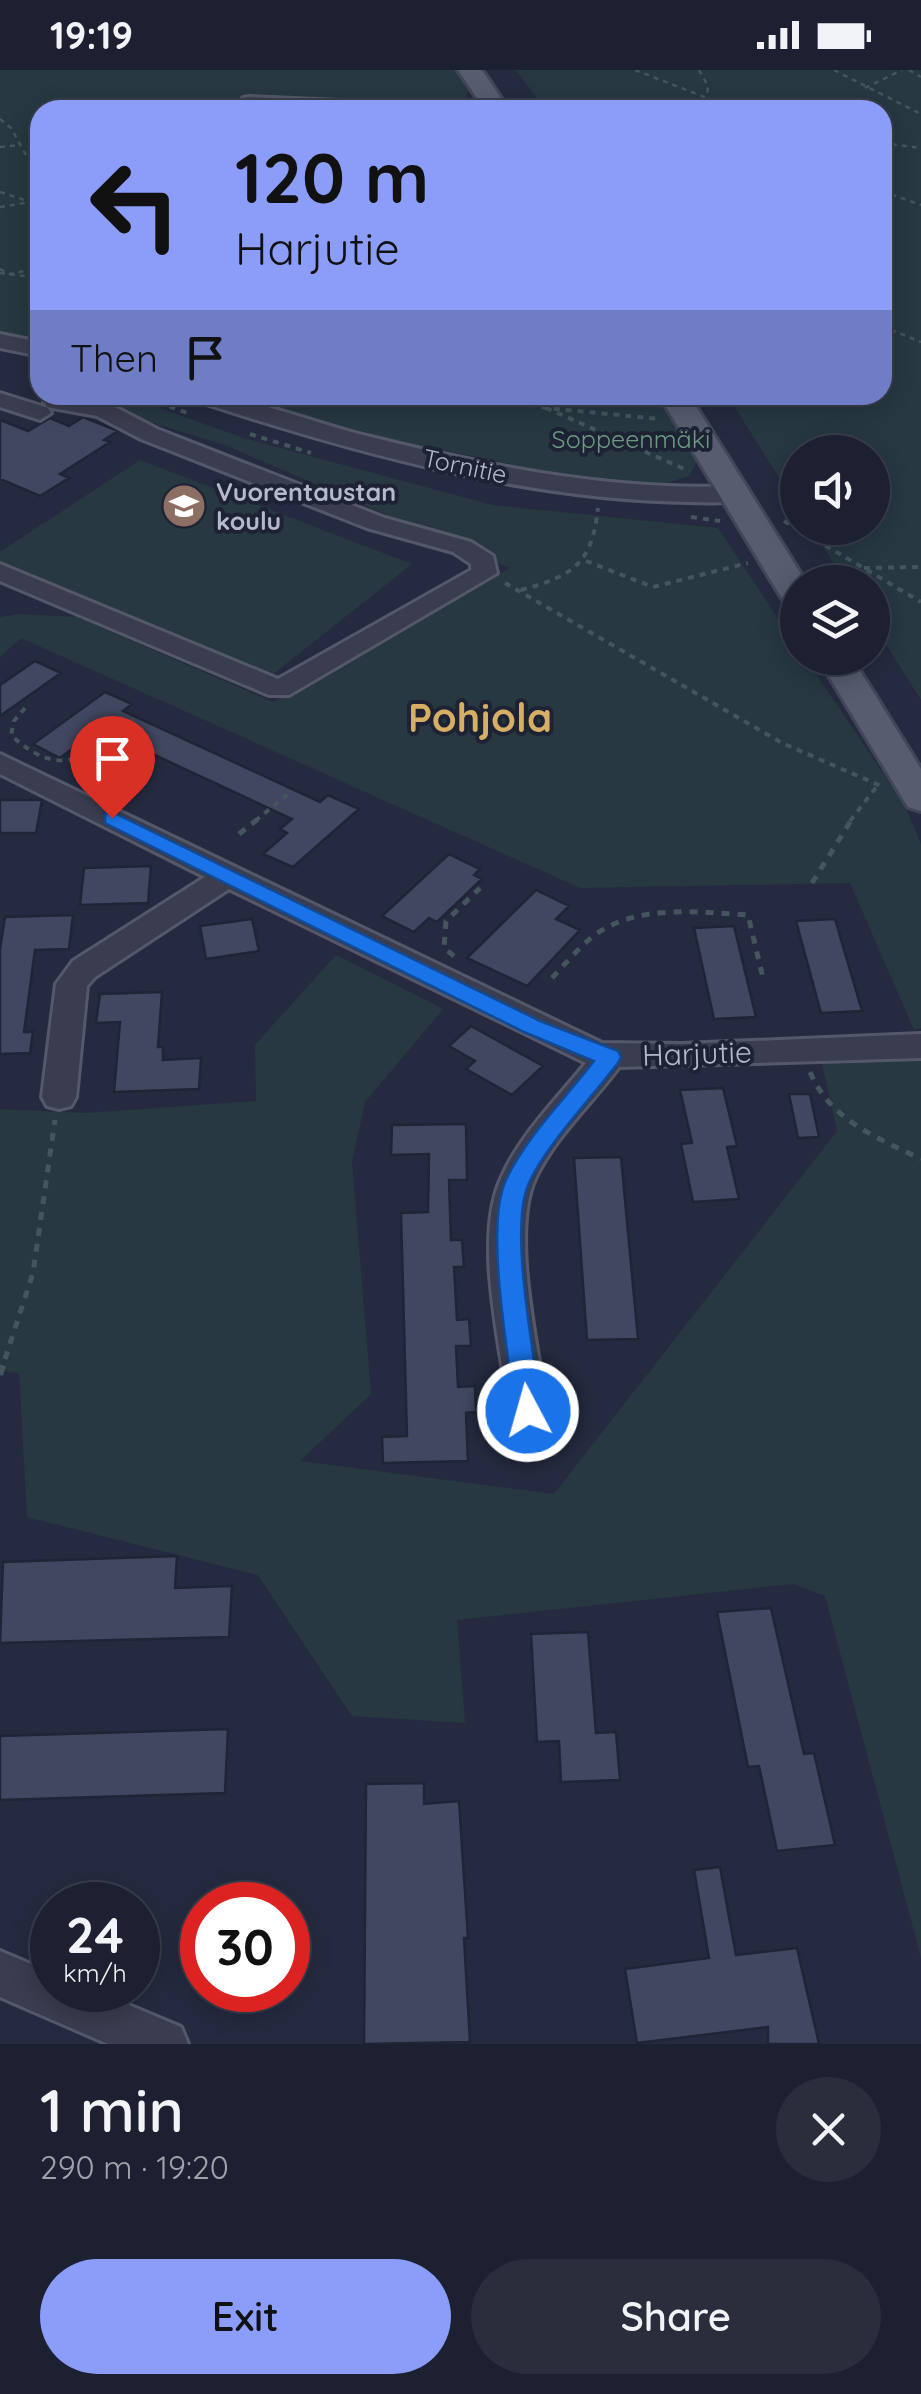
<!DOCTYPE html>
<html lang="en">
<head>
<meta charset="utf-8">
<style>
  :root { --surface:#1c2030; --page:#292d3c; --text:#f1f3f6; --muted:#a0a3ab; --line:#3a3e4c; --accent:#8b9df9 }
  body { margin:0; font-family:Quicksand,sans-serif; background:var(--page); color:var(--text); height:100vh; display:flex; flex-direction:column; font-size:38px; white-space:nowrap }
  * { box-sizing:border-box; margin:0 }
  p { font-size:32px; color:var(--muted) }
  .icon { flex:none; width:55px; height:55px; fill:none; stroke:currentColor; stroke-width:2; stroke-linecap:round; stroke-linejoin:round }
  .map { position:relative; height:1974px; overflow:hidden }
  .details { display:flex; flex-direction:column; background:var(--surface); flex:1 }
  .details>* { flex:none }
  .banner { position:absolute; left:30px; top:30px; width:862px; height:305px; border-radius:30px; box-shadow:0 5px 25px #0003,0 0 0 2px var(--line); background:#8b9df9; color:#111; overflow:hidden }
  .tools { position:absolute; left:780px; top:365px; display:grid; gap:20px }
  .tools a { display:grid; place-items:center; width:110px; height:110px; border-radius:50%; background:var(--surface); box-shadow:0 5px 25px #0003,0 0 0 2px var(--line); font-size:50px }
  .speed { position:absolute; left:30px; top:1812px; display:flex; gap:20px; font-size:50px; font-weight:700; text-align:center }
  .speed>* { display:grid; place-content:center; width:130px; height:130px; border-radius:50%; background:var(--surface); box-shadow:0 5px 25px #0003,0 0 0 2px var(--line); line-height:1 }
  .speed small { font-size:25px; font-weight:400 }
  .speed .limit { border:15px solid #d22; background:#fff; color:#111 }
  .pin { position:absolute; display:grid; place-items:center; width:85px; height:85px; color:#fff; margin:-102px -42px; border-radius:50% 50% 50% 0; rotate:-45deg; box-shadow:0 0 10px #0007 }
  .pin .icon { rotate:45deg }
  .me { position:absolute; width:110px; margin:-55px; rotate:354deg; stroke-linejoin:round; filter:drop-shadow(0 0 8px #0008) }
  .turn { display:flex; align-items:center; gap:35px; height:210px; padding:0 40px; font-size:45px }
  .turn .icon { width:130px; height:130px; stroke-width:2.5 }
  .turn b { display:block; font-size:70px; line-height:85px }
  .then { display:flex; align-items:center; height:95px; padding:0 40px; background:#0003; gap:20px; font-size:38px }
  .round { display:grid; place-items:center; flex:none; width:105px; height:105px; border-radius:52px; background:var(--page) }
  .summary { display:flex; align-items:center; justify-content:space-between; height:170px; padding:0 40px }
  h1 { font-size:60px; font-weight:600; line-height:75px }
  .action { display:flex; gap:20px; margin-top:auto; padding:20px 40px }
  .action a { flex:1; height:115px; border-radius:60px; background:var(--accent); color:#111; font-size:40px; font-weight:600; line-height:115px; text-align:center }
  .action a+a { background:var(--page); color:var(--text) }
  .status { display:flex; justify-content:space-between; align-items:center; height:70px; padding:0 50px; background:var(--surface); direction:ltr }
  .status svg { height:28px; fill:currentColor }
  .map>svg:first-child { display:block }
  .green { fill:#273841 }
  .building { fill:#414760; stroke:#202437; stroke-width:2.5 }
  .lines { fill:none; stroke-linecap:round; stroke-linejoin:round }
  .minor-casing { stroke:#54586a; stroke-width:6 }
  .major-casing { stroke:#424659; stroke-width:6 }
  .path-far3 { stroke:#45555d; stroke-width:2.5; stroke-dasharray:5 5; stroke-linecap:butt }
  .path-far2 { stroke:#45555d; stroke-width:4; stroke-dasharray:6 6; stroke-linecap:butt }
  .path-far1 { stroke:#45555d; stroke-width:5; stroke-dasharray:8 8; stroke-linecap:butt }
  .path { stroke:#45555d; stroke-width:6; stroke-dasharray:10 10; stroke-linecap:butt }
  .minor { fill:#393d4f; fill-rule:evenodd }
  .major { fill:#575c6f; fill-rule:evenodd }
  .route { fill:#1a73e8; stroke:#114b97; stroke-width:2.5 }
  .labels { text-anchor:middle; stroke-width:8; stroke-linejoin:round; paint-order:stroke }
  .far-park-label { font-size:25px; fill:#6c9b81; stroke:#1e2235 }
  .far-street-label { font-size:25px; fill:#b5b9ca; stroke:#1e2235 }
  .far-poi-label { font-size:25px; font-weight:bold; fill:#b5b9ca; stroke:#1e2235; text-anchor:start }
  .street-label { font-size:30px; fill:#b5b9ca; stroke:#1e2235 }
  .district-label { font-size:40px; font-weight:bold; fill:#d6af64; stroke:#1e2235 }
</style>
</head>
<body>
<div class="status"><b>19:19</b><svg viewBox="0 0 49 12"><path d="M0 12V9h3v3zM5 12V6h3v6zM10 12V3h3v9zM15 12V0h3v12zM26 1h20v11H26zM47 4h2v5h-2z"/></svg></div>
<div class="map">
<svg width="921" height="1974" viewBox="0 0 921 1974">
  <rect width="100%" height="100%" fill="#252a40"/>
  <path class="green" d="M 0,0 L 458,0 L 470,11 L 464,40 L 40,40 L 40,271 L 0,263 Z
    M 516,0 L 921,0 L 921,630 L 873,554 L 872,512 L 846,512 L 811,458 L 872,458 L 872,382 L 798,382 L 797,436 L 727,325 L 882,325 L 882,40 L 546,40 Z
    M 76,325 L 123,325 L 244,368 L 492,435 L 718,458 L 797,577 L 798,588 L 805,588 L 904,734 L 921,774 L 921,958 L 914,960 L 850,813 L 580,818 L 21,568 L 0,587 L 0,547 L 19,544 L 77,547 L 273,632 L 510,498 L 225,375 L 72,328 Z
    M 232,325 L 660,325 L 698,390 L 689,406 L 658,416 L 599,412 L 393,370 Z
    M 140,390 L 412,494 L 267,609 L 0,496 L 0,482 Z
    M 336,885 L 443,939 L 365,1032 L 352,1092 L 371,1324 L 300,1391 L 554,1424 L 837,1061 L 821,989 L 921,988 L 921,1888 L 825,1526 L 793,1514 L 457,1550 L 465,1653 L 352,1646 L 258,1505 L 27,1447 L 19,1303 L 0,1301 L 0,1039 L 85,1043 L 256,1031 L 255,975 Z"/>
  <path class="building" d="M 83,347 L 118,361 L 104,370 L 110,372 L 60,404 L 69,408 L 40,426 L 0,409 L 0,350 L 28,361 L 50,348 L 69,356 Z
    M 35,591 L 61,603 L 0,646 L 0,615 Z
    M 105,622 L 132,634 L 123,641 L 303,724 L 320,732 L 328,725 L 359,739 L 293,797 L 263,784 L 287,763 L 280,759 L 292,749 L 99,659 L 60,688 L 33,674 Z
    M 0,730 L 42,730 L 36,763 L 0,763 Z
    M 449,784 L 480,799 L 474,805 L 482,809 L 437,852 L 429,848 L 414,862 L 382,846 Z
    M 151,796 L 148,833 L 80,835 L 84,798 Z
    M 536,820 L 569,836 L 556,849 L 580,860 L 527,916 L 467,888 Z
    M 73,845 L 69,879 L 35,880 L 24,962 L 33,962 L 30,983 L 0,984 L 0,879 L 5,847 Z
    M 252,849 L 259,881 L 206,889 L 200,856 Z
    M 835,849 L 862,941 L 821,943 L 796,851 Z
    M 734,856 L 756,947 L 714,949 L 694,858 Z
    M 162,922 L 158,977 L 163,977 L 163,990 L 201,988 L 199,1019 L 114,1022 L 120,952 L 96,953 L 100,924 Z
    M 471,956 L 543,996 L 512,1025 L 466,999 L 475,991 L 449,976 Z
    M 723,1018 L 737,1076 L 727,1077 L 739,1129 L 693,1132 L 681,1074 L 692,1073 L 680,1020 Z
    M 789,1024 L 810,1024 L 819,1067 L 798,1068 Z
    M 466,1054 L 467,1110 L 449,1110 L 451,1170 L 462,1170 L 464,1197 L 454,1197 L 457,1250 L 469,1249 L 471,1276 L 456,1276 L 458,1317 L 475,1316 L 476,1342 L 466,1343 L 468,1391 L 383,1393 L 382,1367 L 407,1366 L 401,1143 L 428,1142 L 429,1084 L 391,1085 L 392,1055 Z
    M 621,1087 L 638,1269 L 587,1270 L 574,1088 Z
    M 177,1486 L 175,1518 L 232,1516 L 229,1567 L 0,1573 L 3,1492 Z
    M 771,1538 L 804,1684 L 814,1683 L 835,1775 L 777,1781 L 759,1696 L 748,1697 L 717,1542 Z
    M 588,1562 L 596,1663 L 616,1662 L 620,1710 L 561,1712 L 559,1671 L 537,1672 L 531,1564 Z
    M 228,1659 L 225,1723 L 0,1730 L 0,1666 Z
    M 424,1713 L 424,1734 L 459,1731 L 468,1868 L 464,1868 L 470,1972 L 364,1974 L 366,1714 Z
    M 720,1797 L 736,1885 L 797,1878 L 819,1974 L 768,1974 L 768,1957 L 637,1973 L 625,1899 L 709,1888 L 694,1800 Z"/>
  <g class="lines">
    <defs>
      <path id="minor" d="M 249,27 L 409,34 L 418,40 L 243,36 L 243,28 Z
        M 0,264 L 40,272 L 40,286 L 0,278 Z
        M 0,323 L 48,338 L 51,343 L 40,350 L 0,337 Z
        M 55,325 L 113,336 L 157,359 L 385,448 L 471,472 L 493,486 L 497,503 L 289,625 L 269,625 L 0,511 L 0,494 L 278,609 L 471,500 L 471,494 L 453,482 L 367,458 L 141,369 L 97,346 L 47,337 L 44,332 L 47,327 Z
        M 191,325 C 250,325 309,352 367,366 C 488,396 610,421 735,416 L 747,423 C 735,436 706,432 689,432 C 524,430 349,381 194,330 Z
        M 0,684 L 602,973 L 682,974 L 921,964 L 921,988 L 619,997 C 592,1033 554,1068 535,1109 C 510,1164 539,1281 547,1341 L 541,1352 L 528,1357 L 515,1352 L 509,1341 C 501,1276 474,1172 500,1111 C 518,1067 556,1030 586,993 L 229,819 L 95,907 L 87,916 L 76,1027 L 71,1036 L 59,1039 L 47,1036 L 42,1027 L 56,914 L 73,891 L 205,807 L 0,704 Z
        M 0,1881 L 52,1903 L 52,1920 L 93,1920 L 181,1957 L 188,1974 L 108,1974 L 0,1927 Z"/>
      <path id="major" d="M 458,0 L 482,0 L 509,40 L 485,40 Z
        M 659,325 L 689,325 L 806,512 L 798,512 L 798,537 L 786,534 L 781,527 Z
        M 818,588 L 852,588 L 921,699 L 921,741 L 908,737 Z"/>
    </defs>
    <use href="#minor" class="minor-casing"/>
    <use href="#major" class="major-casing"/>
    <path class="path-far3" d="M 635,0 L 738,40
      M 699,0 L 708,16 L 707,26
      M 834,0 L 921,44
      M 909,0 L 921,7
      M 865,18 L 902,0
      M 0,49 L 11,58 L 40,110
      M 882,73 L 921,78
      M 0,77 L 20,75
      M 882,121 L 921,135
      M 0,122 L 40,135
      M 0,137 L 25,133
      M 0,199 L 9,204 L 40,198
      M 0,203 L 40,208
      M 882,256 L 921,272
      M 139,325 L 154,331
      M 495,325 L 517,331"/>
    <path class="path-far2" d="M 147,328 L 187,343
      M 507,328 L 546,338 L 660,349
      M 546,338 L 689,401
      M 250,364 L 311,383
      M 691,447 L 720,451
      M 784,451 L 921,532
      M 586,491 L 653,517 L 748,493
      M 864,498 L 921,497
      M 505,513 L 782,673 L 881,716
      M 521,520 C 573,506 592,494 598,438
      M 25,638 L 14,651 L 11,665 C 62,713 93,685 135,648
      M 255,751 L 292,721
      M 850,751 L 878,715"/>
    <path class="path-far1" d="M 239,764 L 258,749
      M 812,813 L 852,749
      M 454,886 L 444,878 L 446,851 L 480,818
      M 552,908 C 566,893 580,876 596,864 C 639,834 699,842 748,845 L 763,908
      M 810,1002 C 831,1051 876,1067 921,1089
      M 5,1289 L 33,1203 L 55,1050"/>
    <path class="path" d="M 0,1305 L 6,1286"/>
    <use href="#minor" class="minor"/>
    <use href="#major" class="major"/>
  </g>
  <path class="route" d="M 112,742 L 540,951 L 618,981 L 621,987 L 618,993 C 593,1026 540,1082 527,1118 C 510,1166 535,1287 541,1341 L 537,1349 L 528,1352 L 519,1349 L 515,1341 C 509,1286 484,1157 506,1110 C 526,1067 565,1029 594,991 L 524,962 L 105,753 L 105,744 Z"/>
  <defs>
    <symbol id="school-disc" viewBox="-11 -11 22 22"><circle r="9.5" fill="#8d6e63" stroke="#1e2235"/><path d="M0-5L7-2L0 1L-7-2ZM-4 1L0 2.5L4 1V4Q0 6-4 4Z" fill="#fff"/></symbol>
  </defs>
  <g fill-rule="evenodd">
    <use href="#school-disc" x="159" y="411" width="50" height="50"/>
  </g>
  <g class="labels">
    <g class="far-park-label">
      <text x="631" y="378">Soppeenmäki</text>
    </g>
    <g class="far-street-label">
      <text transform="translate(465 396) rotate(12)" y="9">Tornitie</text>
    </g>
    <g class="far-poi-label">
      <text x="216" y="431">Vuorentaustan<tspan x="216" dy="29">koulu</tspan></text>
    </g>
    <g class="street-label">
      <text transform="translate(697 984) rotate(-2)" y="10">Harjutie</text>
    </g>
    <g class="district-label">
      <text x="480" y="662">Pohjola</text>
    </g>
  </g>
</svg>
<div class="tools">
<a><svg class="icon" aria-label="sound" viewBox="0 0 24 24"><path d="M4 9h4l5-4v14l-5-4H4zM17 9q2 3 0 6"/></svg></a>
<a><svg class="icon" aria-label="layers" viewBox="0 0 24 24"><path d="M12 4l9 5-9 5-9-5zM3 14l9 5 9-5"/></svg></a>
</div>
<div class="speed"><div>24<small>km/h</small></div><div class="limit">30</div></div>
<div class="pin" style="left:112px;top:748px;background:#d93025"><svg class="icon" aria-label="arrive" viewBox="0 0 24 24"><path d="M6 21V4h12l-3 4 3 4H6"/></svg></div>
<svg class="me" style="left:528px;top:1341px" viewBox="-20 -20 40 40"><circle r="17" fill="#1a73e8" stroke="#fff" stroke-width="3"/><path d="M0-11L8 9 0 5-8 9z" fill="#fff"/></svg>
<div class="banner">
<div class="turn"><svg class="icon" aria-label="left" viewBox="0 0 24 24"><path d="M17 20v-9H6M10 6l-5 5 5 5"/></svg><div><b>120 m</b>Harjutie</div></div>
<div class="then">Then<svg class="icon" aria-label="arrive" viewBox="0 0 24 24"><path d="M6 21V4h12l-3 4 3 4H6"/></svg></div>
</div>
</div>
<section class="details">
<div class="summary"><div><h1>1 min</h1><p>290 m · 19:20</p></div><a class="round"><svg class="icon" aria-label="close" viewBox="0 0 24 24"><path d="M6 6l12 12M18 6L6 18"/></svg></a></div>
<div class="action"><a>Exit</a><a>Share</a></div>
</section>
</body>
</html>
